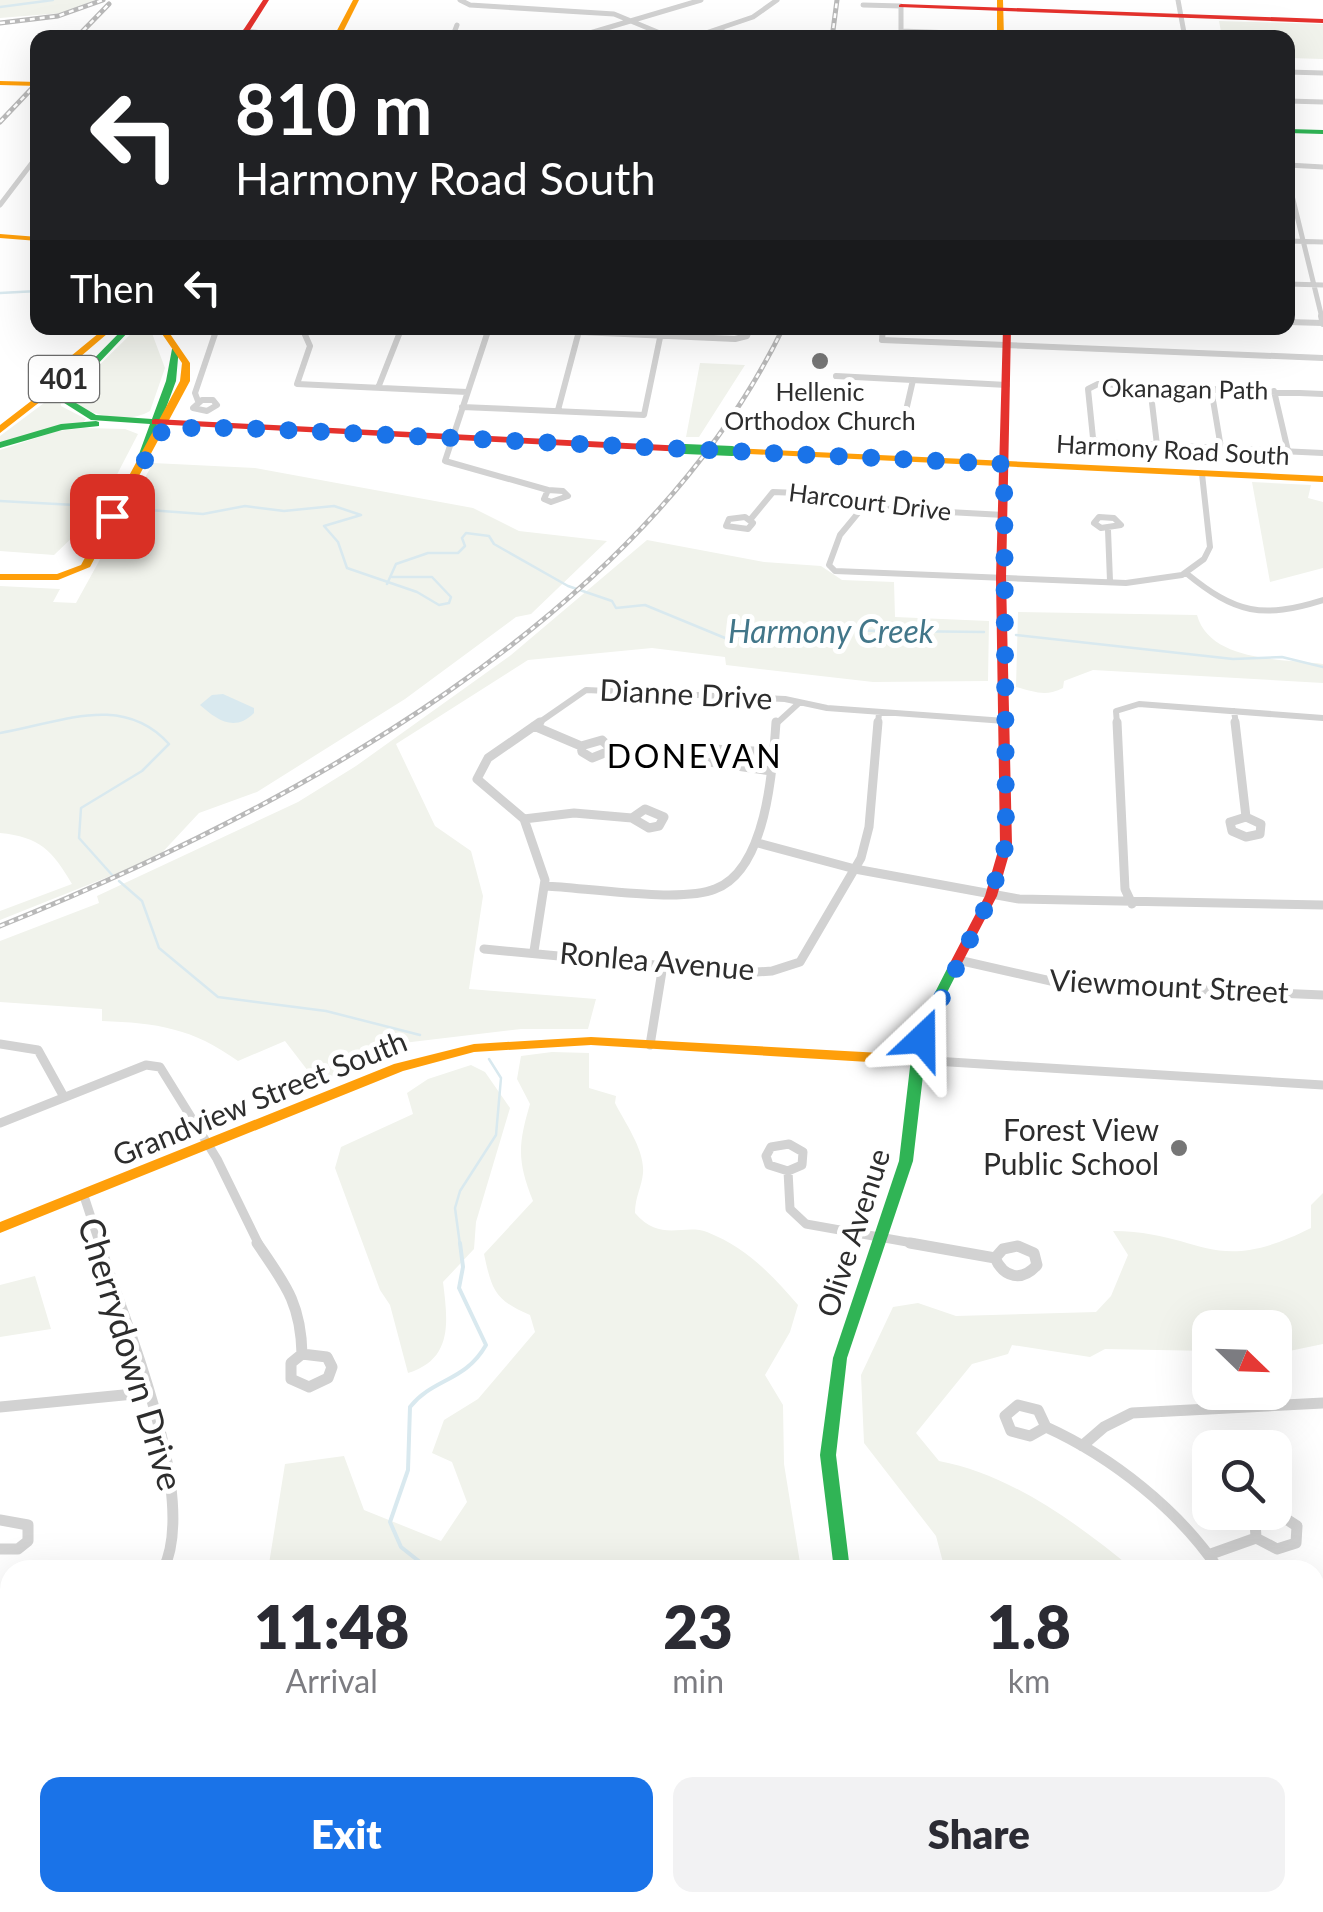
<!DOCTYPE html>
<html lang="en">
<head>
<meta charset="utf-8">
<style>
  :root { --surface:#fff; --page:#f2f2f3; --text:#2b2b33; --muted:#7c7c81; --accent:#1a73e8 }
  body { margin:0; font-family:Lato,sans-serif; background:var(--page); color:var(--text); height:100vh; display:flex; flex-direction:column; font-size:38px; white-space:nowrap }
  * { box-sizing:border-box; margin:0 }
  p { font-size:32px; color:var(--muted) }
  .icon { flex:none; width:55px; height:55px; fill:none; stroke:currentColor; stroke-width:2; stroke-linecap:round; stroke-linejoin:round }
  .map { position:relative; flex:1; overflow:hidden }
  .details { position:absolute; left:0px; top:1560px; width:1325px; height:352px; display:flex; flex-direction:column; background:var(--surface); border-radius:30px 30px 0 0; box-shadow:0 10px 40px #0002 }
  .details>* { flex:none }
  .guide { position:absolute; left:30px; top:30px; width:1265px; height:305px; border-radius:20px; box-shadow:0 10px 40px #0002; background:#202124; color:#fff; overflow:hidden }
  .needle { width:65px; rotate:113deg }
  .fabs { position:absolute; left:1192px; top:1310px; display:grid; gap:20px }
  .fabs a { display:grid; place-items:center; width:100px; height:100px; border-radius:20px; background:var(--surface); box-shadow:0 10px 40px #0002; font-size:50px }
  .pin { position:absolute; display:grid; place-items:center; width:85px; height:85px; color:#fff; margin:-42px; border-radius:20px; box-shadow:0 5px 15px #0006 }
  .me { position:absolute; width:110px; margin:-55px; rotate:23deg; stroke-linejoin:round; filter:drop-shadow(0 0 8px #0008) }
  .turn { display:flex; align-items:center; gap:35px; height:210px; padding:0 40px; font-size:45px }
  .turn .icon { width:130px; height:130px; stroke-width:2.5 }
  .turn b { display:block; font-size:70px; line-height:85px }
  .then { display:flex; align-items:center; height:95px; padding:0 40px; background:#0003; gap:20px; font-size:38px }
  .eta { display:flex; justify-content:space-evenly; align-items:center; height:170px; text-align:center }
  .eta b { font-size:60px; font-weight:800; line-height:70px }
  .button { display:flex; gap:20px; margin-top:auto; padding:20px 40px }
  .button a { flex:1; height:115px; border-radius:20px; background:var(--accent); color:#fff; font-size:40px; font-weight:800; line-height:115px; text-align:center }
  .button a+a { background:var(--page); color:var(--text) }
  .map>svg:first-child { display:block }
  .green { fill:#f1f3ec }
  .water { fill:#d9e9ef }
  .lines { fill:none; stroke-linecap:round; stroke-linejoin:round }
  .stream-far1 { stroke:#d9e9ef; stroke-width:2.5 }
  .stream { stroke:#d9e9ef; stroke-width:4 }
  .street-far3 { stroke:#d2d2d2; stroke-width:5 }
  .street-far2 { stroke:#d2d2d2; stroke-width:6 }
  .street-far1 { stroke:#d2d2d2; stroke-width:9 }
  .street { stroke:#d2d2d2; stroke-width:11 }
  .fast { fill:#30b455; fill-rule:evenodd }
  .slow { fill:#ff9f0a; fill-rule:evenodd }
  .jam { fill:#e5322d; fill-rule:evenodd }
  .rail-casing { stroke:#b9b9b9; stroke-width:5 }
  .rail { stroke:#fff; stroke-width:2.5; stroke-dasharray:5; stroke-linecap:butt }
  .fast-bridge { stroke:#30b455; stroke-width:10 }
  .route { stroke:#1a73e8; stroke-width:18; stroke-dasharray:0 32.4 }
  .poi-dot { fill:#767676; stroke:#fff; stroke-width:4 }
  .labels { text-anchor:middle; stroke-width:10; stroke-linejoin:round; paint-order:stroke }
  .far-street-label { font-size:25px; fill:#2d2d2d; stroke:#fff }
  .far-poi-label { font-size:25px; fill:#2d2d2d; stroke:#fff }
  .shield { fill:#fff; stroke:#6c6c6c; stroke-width:2.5 }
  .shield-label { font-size:28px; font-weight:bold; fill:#2d2d2d }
  .street-label { font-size:30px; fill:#2d2d2d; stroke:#fff }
  .poi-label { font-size:30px; fill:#2d2d2d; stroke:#fff; text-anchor:end }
  .water-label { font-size:32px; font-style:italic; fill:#427689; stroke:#fff }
  .neighbourhood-label { font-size:32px; letter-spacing:2.5px; fill:#000; stroke:#fff }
  .near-street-label { font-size:35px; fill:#2d2d2d; stroke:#fff }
</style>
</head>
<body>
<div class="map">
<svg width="1323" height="1912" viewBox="0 0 1323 1912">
  <rect width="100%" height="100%" fill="#fff"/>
  <path class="green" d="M 0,0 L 95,0 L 62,13 L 0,18 Z
    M 1219,21 L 1323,24 L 1323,59 L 1288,58 L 1288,38 L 1222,37 Z
    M 137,328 L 150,328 L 165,368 L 150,411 C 129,424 89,416 72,401 L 79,385 Z
    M 700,363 L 745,365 L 699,437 L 686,437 Z
    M 60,391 L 61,406 L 86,419 L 84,422 L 0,442 L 0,436 Z
    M 84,428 L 125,429 L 138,434 L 96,515 L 54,555 L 0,551 L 0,450 L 57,431 Z
    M 153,463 L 255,468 L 473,508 L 519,531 L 607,541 L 531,614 L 516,617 L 405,699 L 257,792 L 199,813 L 158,857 L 0,920 L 0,911 L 72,884 C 52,850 40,837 0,833 L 0,586 L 60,589 L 53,602 L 76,603 Z
    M 1252,482 L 1311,485 L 1308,498 L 1323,502 L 1323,568 L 1270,582 Z
    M 647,540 L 764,562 L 821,566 L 842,580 L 894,582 L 895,617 L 989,621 L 988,681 L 873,682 L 726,665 L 725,657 L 652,648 L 528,660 L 396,744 L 435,826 L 471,851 L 483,896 L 469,989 L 596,999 L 588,1029 L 521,1029 L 403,1043 L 318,1084 L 285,1041 L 238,1061 C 192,1028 157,1023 102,1021 L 102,1009 L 0,1002 L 0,941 L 99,903 L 97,896 L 298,802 L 356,766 L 511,655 Z
    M 1018,612 L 1197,615 C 1210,662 1283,659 1323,664 L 1323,683 L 1093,670 L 1064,681 L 1063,688 C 1046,697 1035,692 1016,687 Z
    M 552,1052 L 589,1053 L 589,1088 L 616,1096 L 615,1103 C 625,1123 645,1150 643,1173 C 642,1186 635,1197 635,1213 C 661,1243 684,1223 707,1232 C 747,1248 770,1273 798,1305 L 790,1332 L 765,1375 L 783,1405 L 784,1464 L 801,1569 L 268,1570 L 285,1464 L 344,1456 L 364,1510 L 441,1541 L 467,1502 L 452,1462 L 432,1453 L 444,1420 L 478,1399 L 535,1332 L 530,1315 C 495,1300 492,1291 484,1254 L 533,1201 C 517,1161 518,1145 530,1104 L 517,1079 L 521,1056 Z
    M 471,1065 L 485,1072 L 510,1108 L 476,1222 L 474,1249 L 443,1282 C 448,1322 453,1359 408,1373 L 390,1305 L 380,1290 L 335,1168 L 341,1147 L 413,1114 L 407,1093 L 428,1079 Z
    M 1323,1193 L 1323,1344 L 1275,1354 L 1275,1328 L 1210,1328 L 1210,1351 L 1105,1349 L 1090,1357 L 1012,1345 L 1008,1354 L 972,1364 L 916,1433 L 939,1461 C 1012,1475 1077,1523 1134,1570 L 945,1570 L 936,1536 L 864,1443 L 861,1375 L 893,1307 L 918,1303 L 956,1316 L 1096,1312 L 1111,1296 L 1128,1255 L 1113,1231 C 1204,1232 1211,1278 1311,1228 L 1311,1205 Z
    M 35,1276 L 51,1329 L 0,1337 L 0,1285 Z
    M 758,1902 L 761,1912 L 199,1912 L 198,1903 Z"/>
  <path class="water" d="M 223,694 L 254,708 L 254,713 C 234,733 216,719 200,705 L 212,695 Z"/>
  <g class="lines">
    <path class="stream-far1" d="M 0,7 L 53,0
      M 0,293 L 38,291
      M 0,501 L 113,507
      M 121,508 L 203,514 L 245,506 L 284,511 L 334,506 L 361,515 L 324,526 L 338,542 L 347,568 L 417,592 L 439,605 L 449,603 L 451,597 L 432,577 L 392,577
      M 387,584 L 396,564 L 428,553 L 458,553 L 465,546 L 462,538 L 466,533 L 489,536 L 494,544 L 568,586 L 612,601 L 616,608 L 645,605 L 725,638 L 806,630 L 984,632
      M 1016,635 L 1233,659 L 1282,657 L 1323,667
      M 0,733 C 60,723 122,692 169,744 L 142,771 L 81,808 L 79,838 L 113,876
      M 119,881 L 142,901 L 159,948 L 218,997 L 326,1011 L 420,1035
      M 460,1245 L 455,1208 L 460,1191 L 496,1135 L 501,1078 L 489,1059"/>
    <path class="stream" d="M 430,1570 L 401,1547 L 390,1522 L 408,1470 L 410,1407 C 433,1378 465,1382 486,1345 L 459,1288 L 463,1267 L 460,1243
      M 393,1902 L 406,1912"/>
    <path class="street-far3" d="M 460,0 L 470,5 L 614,14 L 672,38
      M 1178,0 L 1185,38
      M 863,5 L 901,6 L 901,38
      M 720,30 L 736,38
      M 245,31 L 312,38
      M 901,31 L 1087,38
      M 452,38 L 457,25
      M 573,38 L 701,0
      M 691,38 L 753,17 L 777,0
      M 1288,72 L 1323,73
      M 1288,101 L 1323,102
      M 1288,165 L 1323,167
      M 1288,179 L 1322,318
      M 0,205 L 38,155
      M 1288,241 L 1323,242
      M 1288,284 L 1323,285"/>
    <path class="street-far2" d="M 1321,316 L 1323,324
      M 1288,322 L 1323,323
      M 302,328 L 310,346 L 297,384 L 467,392
      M 489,328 L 445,461 L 548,490
      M 489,328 L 735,339 L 747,336 L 750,328
      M 883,328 L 882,340 L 1323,358
      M 836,376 L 1007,385
      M 1150,386 L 1157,445
      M 378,388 L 400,332 L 397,328
      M 1211,388 L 1221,448
      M 1274,391 L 1288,451
      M 1323,394 L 1098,384 L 1088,389 L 1093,438 L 1098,442 L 1323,453
      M 202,400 L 213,400 L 217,405 L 207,411 L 193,408 Z
      M 198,401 L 195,393 L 217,328
      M 462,407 L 644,415 L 662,328
      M 558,410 L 579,331
      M 852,422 L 905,415 L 913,380
      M 548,490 L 563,491 L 568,496 L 551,502 L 544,499 Z
      M 868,501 L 840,535 L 829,565 L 835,571 L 1126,583 L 1182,575 L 1204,559 L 1210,547 L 1202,474
      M 745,517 L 753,523 L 748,529 L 726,526 L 729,519 Z
      M 1099,517 L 1114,518 L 1121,525 L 1101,528 L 1094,523 Z
      M 750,520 L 773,492 L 848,495 L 892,509 L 1004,515
      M 1108,530 L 1110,581
      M 1186,573 C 1236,614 1262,619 1323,600
      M 1234,711 L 1236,724
      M 537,724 L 586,690 L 785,699 L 827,708 L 1005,721
      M 776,724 L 799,703
      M 878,724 L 879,713
      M 1117,724 L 1116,711 L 1139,704 L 1323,718"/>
    <path class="street-far1" d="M 1117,722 L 1125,889 L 1132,904
      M 1235,722 L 1246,817
      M 534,726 L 581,746
      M 602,740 L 612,750 L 592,758 L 582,752 L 581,746 Z
      M 771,771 L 702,761 L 704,752 L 712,749 L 774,752
      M 645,809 L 664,817 L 659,826 L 649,828 L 632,818 Z
      M 1246,817 L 1261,824 L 1260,834 L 1246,837 L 1232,831 L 1230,822 Z
      M 524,819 L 574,813 L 632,818
      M 758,843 L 855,869 L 1019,899 L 1323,905
      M 546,886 C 587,888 681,903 715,889 C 767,870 773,767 776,722
      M 484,949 L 741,973 L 772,971 L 800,962 L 861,858 L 869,827 L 878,722
      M 534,951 L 545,880 L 524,819 L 477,779 L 488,758 L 540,722
      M 958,960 L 1064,984 L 1323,995
      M 0,1044 L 38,1050 L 64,1097
      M 650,1045 L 663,965
      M 918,1060 L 1323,1085
      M 0,1123 L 146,1065 L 160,1067 L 217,1159 L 259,1245
      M 789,1144 L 803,1152 L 802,1165 L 788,1171 L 769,1165 L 766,1156 L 771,1147 Z
      M 788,1171 L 790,1209 L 806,1224 L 924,1245
      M 84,1196 L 100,1245"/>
    <path class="street" d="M 99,1243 C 124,1322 200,1496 163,1570
      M 257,1243 C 285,1284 301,1303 302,1354
      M 910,1243 L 995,1258
      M 1018,1246 L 1034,1253 L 1037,1265 C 1022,1282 1004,1278 995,1258 L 1003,1249 Z
      M 302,1354 L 327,1357 L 332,1367 L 328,1378 L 309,1387 L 291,1379 L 291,1363 Z
      M 1018,1405 L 1038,1410 L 1046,1427 L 1030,1436 L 1011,1431 L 1005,1416 Z
      M 0,1407 L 144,1393
      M 1046,1427 C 1112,1457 1179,1510 1219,1570
      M 1082,1446 L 1104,1427 L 1132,1413 L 1323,1403
      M 0,1520 L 28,1525 L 28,1541 L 18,1549 L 0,1549
      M 1256,1538 L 1277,1549 L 1296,1543 L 1297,1526 L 1275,1512
      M 1256,1538 L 1255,1520 L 1265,1512
      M 1211,1554 L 1256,1538
      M 1315,1667 L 1323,1667
      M 0,1697 L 10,1704
      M 0,1749 L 10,1739
      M 836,1902 L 839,1912
      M 1026,1902 L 1028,1912
      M 78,1912 L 81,1902
      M 1195,1912 L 1202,1902"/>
    <path class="fast" d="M 1288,129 L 1323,130 L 1323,134 L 1288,133 Z
      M 124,328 L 132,328 L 73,390 L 71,400 L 96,415 L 152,419 L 166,381 L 172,349 L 179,347 L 176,381 L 149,454 L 144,457 L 139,454 L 150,424 L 91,420 L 61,401 L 66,387 Z
      M 96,421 L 99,422 L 99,426 L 62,430 L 0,448 L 0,442 L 61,424 Z
      M 956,959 L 962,963 L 934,1018 L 926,1050 L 913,1161 L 847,1358 L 836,1455 L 850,1570 L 834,1570 L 820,1455 L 833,1358 L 899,1161 L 912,1050 L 922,1018 L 950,963 Z"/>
    <path class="slow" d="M 353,0 L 359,0 L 340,38 L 333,38 Z
      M 997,0 L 1003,0 L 1004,38 L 997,38 Z
      M 0,81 L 38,82 L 38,86 L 0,85 Z
      M 0,234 L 38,237 L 38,241 L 0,238 Z
      M 105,328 L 114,328 L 60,374 L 54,374 L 54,370 Z
      M 158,328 L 166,328 L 190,363 L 190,381 L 90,567 L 58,580 L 0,580 L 0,574 L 57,574 L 81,565 L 180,381 L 182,363 Z
      M 74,368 L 77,369 L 77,373 L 0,433 L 0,425 Z
      M 732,448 L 1323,476 L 1323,482 L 729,453 L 729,449 Z
      M 591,1037 L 918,1055 L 925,1060 L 918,1065 L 591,1045 L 474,1052 L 403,1071 L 0,1233 L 0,1222 L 394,1064 L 474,1044 Z
      M 882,1902 L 900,1902 L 902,1912 L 884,1912 Z"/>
    <path class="jam" d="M 263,0 L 269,0 L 245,38 L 238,38 Z
      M 901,4 L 1323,19 L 1323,23 L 899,7 L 899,5 Z
      M 1003,328 L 1011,328 L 1006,578 L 1012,844 L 997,896 L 962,963 L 956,967 L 950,963 L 985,896 L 1000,844 L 996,578 Z
      M 155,419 L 685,446 L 690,449 L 685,452 L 152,424 L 152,420 Z"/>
    <defs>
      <path id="rail" d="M 0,23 L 58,16 L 103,0
        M 76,38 L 109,4
        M 832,38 L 837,0
        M 0,122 L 38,82
        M 0,926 C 288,810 642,619 783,328"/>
    </defs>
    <use href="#rail" class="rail-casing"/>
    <use href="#rail" class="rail"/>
    <path class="fast-bridge" d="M 685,449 L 732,451"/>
  </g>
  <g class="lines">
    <path class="route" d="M 112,516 L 164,428 L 242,428 L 1004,464 L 1006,844 L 991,896 L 922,1039"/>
  </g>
  <g class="poi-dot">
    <circle cx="820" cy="361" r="10"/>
    <circle cx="1179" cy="1148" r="10"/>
  </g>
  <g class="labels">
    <g class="far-street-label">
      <text transform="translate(1185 389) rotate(1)" y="9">Okanagan Path</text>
      <text transform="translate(1173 450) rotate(3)" y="9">Harmony Road South</text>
      <text transform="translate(870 502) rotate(7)" y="9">Harcourt Drive</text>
    </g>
    <g class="far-poi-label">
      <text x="820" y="401">Hellenic<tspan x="820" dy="29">Orthodox Church</tspan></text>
    </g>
    <rect class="shield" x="29" y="356" width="70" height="46" rx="8"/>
    <g class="shield-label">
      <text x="64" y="389">401</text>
    </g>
    <g class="street-label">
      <text transform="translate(686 695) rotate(3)" y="10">Dianne Drive</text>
      <text transform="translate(657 962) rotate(5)" y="10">Ronlea Avenue</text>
      <text transform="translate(1169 987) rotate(3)" y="10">Viewmount Street</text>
      <text transform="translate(260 1099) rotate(-22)" y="10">Grandview Street South</text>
      <text transform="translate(854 1233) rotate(-72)" y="10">Olive Avenue</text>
    </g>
    <g class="poi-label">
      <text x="1159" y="1141">Forest View<tspan x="1159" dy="34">Public School</tspan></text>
    </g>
    <g class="water-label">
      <text x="831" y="643">Harmony Creek</text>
    </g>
    <g class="neighbourhood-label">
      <text x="695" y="768">DONEVAN</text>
    </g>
    <g class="near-street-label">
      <text transform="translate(130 1354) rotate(73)" y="12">Cherrydown Drive</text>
    </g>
  </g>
</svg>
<div class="fabs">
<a><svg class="needle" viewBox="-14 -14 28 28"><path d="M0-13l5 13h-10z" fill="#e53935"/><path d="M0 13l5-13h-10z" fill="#7c7c81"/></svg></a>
<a><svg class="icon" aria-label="search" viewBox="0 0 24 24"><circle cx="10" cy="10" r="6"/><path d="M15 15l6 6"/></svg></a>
</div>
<div class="pin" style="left:112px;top:516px;background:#d93025"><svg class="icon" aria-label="arrive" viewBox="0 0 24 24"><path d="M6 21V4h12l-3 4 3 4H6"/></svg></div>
<svg class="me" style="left:922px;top:1039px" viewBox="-20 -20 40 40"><path d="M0-17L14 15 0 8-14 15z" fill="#1a73e8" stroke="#fff" stroke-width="4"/></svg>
<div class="guide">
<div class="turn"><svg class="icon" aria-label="left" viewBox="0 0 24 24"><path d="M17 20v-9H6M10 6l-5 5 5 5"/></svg><div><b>810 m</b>Harmony Road South</div></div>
<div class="then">Then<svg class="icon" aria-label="left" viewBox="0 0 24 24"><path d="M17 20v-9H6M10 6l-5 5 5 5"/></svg></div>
</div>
<section class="details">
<div class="eta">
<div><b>11:48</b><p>Arrival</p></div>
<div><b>23</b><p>min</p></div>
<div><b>1.8</b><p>km</p></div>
</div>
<div class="button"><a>Exit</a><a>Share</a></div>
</section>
</div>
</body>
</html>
